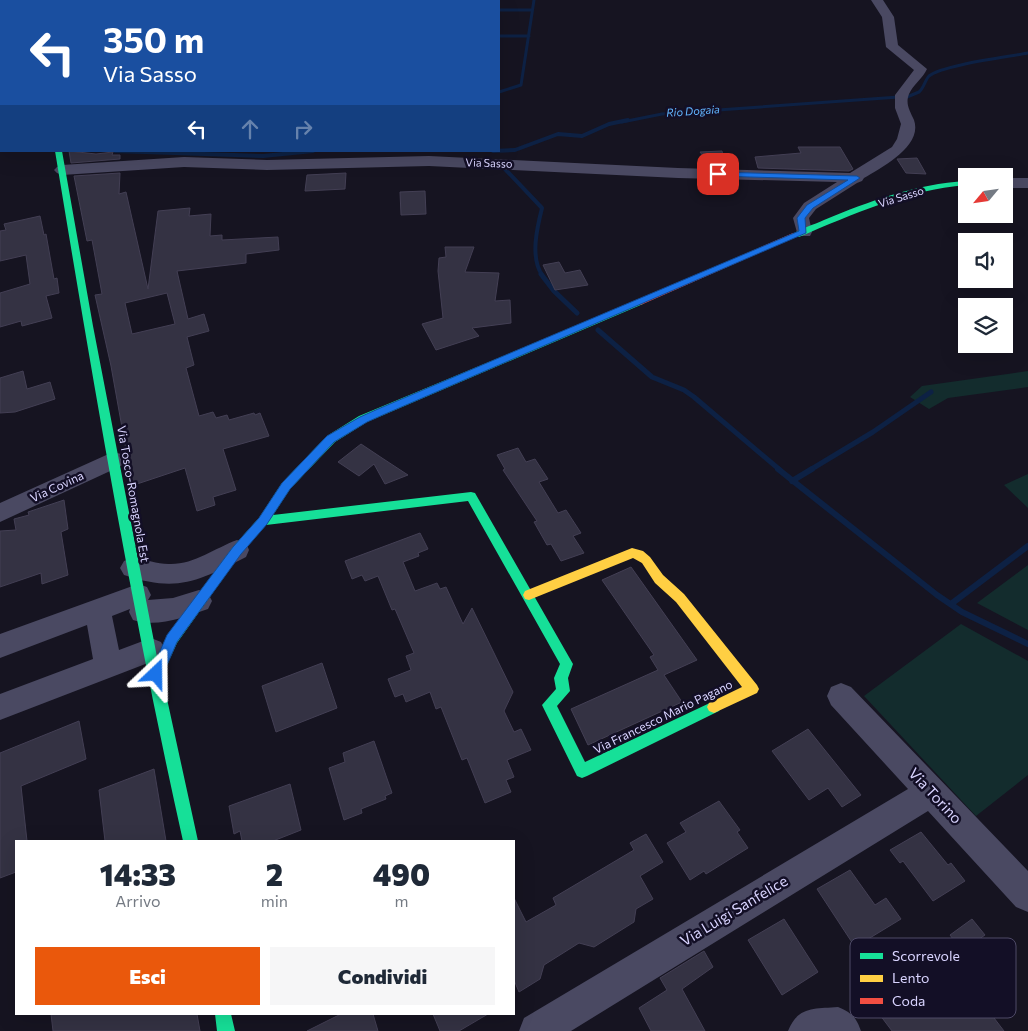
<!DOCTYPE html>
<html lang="it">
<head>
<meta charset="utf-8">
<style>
  :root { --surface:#fff; --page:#f6f6f7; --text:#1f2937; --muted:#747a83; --accent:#ea580c }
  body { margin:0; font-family:Commissioner,sans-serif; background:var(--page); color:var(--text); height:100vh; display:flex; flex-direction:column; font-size:19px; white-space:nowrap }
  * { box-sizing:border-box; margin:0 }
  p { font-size:16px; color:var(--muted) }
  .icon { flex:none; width:28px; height:28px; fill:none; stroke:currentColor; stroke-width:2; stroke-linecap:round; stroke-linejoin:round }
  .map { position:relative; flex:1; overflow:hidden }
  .drawer { position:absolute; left:15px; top:840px; width:500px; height:175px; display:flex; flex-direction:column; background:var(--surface); border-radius:0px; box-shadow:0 5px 20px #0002 }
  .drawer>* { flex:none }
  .banner { position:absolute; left:0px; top:0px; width:500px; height:152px; box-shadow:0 5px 20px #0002; background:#1a4fa0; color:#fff; overflow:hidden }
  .needle { width:32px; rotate:241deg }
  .fabs { position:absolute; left:958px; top:168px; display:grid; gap:10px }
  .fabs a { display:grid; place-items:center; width:55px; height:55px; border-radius:0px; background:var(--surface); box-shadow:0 5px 20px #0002; font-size:25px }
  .pin { position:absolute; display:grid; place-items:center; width:42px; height:42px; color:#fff; margin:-21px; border-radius:10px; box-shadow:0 2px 8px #0006 }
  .me { position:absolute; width:55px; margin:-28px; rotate:23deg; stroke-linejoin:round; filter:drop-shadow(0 0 4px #0008) }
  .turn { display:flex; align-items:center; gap:18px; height:105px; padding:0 20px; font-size:22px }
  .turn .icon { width:65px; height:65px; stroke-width:2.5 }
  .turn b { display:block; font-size:35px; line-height:42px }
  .lanes { display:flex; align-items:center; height:48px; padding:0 20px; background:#0003; justify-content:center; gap:25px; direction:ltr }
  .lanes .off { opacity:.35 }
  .eta { display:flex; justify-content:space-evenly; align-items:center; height:85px; text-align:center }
  .eta b { font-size:30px; font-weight:800; line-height:35px }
  .primary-button { display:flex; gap:10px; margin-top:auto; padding:10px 20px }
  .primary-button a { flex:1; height:58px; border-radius:0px; background:var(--accent); color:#fff; font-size:20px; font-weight:800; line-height:58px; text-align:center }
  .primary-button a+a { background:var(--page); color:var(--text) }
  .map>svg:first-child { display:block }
  .green { fill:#132c2d }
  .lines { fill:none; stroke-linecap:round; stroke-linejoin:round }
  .stream-far3 { stroke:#0d2144; stroke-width:3 }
  .stream-far2 { stroke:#0d2144; stroke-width:4 }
  .stream-far1 { stroke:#0d2144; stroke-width:5 }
  .stream { stroke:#0d2144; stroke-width:6 }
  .building { fill:#343243; stroke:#433f54; fill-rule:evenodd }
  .lane { stroke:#4a4962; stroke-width:11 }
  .street { fill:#4a4962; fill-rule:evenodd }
  .fast { fill:#16e098; fill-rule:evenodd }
  .slow { fill:#ffcf43; fill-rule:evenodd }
  .jam { fill:#f24e42; fill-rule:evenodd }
  .route { fill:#1a73e8; stroke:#114b97 }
  .labels { text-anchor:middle; stroke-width:5; stroke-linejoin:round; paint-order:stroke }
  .far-water-label { font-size:11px; font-style:italic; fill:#62b6ff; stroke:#130f26 }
  .far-street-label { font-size:11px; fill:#d9d4ff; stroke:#130f26 }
  .street-label { font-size:12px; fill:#d9d4ff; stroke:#130f26 }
  .near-street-label { font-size:15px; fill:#d9d4ff; stroke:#130f26 }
  .key { fill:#130f26; stroke:#4e4a67; stroke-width:1 }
  .key-label { font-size:14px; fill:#d9d4ff }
</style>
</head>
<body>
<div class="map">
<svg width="1028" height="1031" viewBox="0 0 1028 1031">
  <rect width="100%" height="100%" fill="#161421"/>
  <path class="green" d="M 1028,371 L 1028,387 L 948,398 L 929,409 L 910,397 L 922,386 Z
    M 1028,474 L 1028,508 L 1004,485 Z
    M 1028,565 L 1028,630 L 977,603 Z
    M 961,624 L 1028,661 L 1028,775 L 976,816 L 864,696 Z"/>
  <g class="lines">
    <path class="stream-far3" d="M 499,10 L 532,10
      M 499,36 L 529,36
      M 499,92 L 521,85 L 534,0
      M 907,97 L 919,92 C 924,88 925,80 929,76 C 942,65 1008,57 1028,53
      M 622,122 L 662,114 L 899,97"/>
    <path class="stream-far2" d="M 115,151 L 263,156 L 313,151
      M 493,151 L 515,150 L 558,134 L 582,136 L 609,124 L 628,120
      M 505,169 L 542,208 C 537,228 530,257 542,275"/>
    <path class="stream-far1" d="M 541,274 L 554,291 L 577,313
      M 598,330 L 652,377 L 684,390 L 694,397 L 780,470
      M 810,470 L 873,432 L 931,392"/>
    <path class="stream" d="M 778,469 L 937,595 L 962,612 L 1028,644
      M 792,481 L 812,469
      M 951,604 L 1028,546"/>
  </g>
  <path class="building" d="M 798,147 L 840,147 L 853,169 L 849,171 L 758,168 L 755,157 L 801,153 Z
    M 69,151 L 96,154 L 113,152 L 112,155 L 120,155 L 120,159 L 71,163 Z
    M 722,151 L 726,168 L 711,167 L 700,152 Z
    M 917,158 L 926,174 L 906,173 L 897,159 Z
    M 120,173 L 119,194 L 126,192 L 148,289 L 158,211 L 190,208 L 189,216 L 211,214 L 210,236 L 222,235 L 222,240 L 278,237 L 279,250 L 246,254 L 246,263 L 177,271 L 188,319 L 204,314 L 209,331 L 187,337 L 194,365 L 186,368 L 199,416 L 213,412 L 216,418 L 227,415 L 229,420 L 254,413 L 255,415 L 260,413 L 269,436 L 223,449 L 236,490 L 213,497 L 215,505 L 197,511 L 185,468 L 134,485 L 128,461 L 111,366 L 95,295 L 102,294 L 92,240 L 87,241 L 74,176 ZM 167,293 L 175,324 L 132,334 L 125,303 Z
    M 346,173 L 345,189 L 305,191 L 307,175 Z
    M 425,191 L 426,214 L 401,215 L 400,192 Z
    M 40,216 L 44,235 L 46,234 L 54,279 L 57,278 L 59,293 L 46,296 L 52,318 L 22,326 L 21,321 L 0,327 L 0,293 L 30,284 L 26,255 L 0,261 L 0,231 L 6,230 L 4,224 Z
    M 445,247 L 474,247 L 465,272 L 499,273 L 495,301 L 510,300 L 511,323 L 472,328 L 479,336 L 436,350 L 422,324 L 443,318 L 438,271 L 439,258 L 446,257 Z
    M 559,262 L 565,273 L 580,270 L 588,285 L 555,290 L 543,265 Z
    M 23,371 L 27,389 L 50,382 L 55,399 L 15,412 L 0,413 L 0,378 Z
    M 361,444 L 382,458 L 408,475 L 385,484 L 374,464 L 359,476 L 338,462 Z
    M 518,448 L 526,462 L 535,459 L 548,479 L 539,482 L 558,513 L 566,510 L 581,533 L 573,536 L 584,553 L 561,561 L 551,544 L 547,545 L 534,522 L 537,521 L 503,470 L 505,469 L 497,455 Z
    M 64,500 L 68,529 L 61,532 L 68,575 L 42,584 L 41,573 L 0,587 L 0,531 L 16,530 L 14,519 L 29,515 L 28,512 Z
    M 420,533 L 428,549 L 418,553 L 419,556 L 403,562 L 415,591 L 437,583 L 440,589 L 446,587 L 463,624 L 472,608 L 513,692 L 504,711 L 514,732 L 521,729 L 531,750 L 507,760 L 514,777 L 506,780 L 511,792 L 485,803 L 467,758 L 462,760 L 441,707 L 436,709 L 430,692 L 406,702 L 403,694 L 395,697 L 388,679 L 411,670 L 406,656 L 414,653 L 395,609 L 392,610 L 378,576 L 365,581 L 362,575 L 352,579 L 345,561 Z
    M 631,567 L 697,660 L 664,675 L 682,702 L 588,745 L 571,709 L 658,670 L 650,657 L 654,655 L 602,580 Z
    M 322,663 L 337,708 L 276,732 L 262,686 Z
    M 79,721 L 86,759 L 21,786 L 27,841 L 16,841 L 16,872 L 0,878 L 0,753 Z
    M 808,729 L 861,795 L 842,807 L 828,788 L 809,800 L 772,751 Z
    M 374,741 L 392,793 L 385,796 L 386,799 L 361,809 L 362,813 L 344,820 L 329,768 L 345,762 L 343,753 Z
    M 154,769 L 166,841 L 105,841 L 99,790 Z
    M 290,784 L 301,830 L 273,841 L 242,841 L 240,831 L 234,834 L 229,806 Z
    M 719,801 L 740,830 L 737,832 L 748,848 L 706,874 L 704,871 L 690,880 L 667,843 L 686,832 L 680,823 Z
    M 921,832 L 948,865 L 951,863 L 965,881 L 933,901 L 903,861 L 900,863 L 890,850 Z
    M 646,834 L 663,862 L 640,876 L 653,899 L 636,909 L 634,922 L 594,947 L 579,943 L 544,965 L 540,979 L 519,992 L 514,980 L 514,898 L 526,922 L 556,905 L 553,898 L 634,850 L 630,843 Z
    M 850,870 L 875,905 L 886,898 L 901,919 L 855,947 L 817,889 Z
    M 784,919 L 818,972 L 782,995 L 748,940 Z
    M 972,919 L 985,935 L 962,951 L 950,935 Z
    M 704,951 L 713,967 L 682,989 L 705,1031 L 651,1031 L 639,1008 L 667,990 L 660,978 Z
    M 952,963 L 1004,1031 L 892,1031 L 880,1015 Z
    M 51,1014 L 197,1014 L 200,1031 L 53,1031 Z
    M 341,1014 L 373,1014 L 378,1031 L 307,1031 Z
    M 433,1014 L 488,1014 L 459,1031 L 440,1031 Z"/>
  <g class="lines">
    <path class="lane" d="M 377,1 L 380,0"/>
    <path class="street" d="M 871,0 L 883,0 L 894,17 L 898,45 L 927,69 C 923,78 913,85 909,94 C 905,104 910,111 914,120 C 923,146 882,167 864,178 L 862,181 L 857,183 L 816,209 L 809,218 L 812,232 L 810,236 L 798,236 L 793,218 L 804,203 L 837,182 L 678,178 L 429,166 L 267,170 L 184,167 L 62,175 L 57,173 L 54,170 L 57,167 L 62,165 L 184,157 L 267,160 L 429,156 L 678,168 L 850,173 L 892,147 L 897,139 L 901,124 L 895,108 L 895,95 L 914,70 L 886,47 L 882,17 Z
      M 1004,178 L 1028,178 L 1028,188 L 1004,188 Z
      M 113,452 L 121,454 L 124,460 L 121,466 L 0,522 L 0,503 Z
      M 237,540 L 246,543 L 249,550 L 246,557 C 198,581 178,593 124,575 L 120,568 L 124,561 C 140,555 154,565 171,564 C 195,564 215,548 237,540 Z
      M 138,584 L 147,587 L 151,595 L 148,600 L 173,598 L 199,590 L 208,593 L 212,601 L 208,609 C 185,617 157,628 133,620 L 129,612 L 130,609 L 112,616 L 119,650 L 151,638 L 161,642 L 165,650 L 161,658 L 0,720 L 0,694 L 93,659 L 87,625 L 0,658 L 0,634 Z
      M 841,683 L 851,687 L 1028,871 L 1028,912 L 1016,907 L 928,811 L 571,1031 L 519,1031 L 524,1018 L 908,789 L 831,705 L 827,696 L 831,687 Z
      M 838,1007 C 852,1013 856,1017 861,1031 L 788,1031 C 798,1006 814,1009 838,1007 Z"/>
    <path class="fast" d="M 55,151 L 62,151 L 93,326 L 157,657 L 168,635 L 233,547 L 259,518 L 282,483 L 327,436 L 359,416 L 640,299 L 643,300 L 643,304 L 367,422 L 335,442 L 290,489 L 273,515 L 471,492 L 475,493 L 573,664 L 568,678 L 570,691 L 557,706 L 585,762 L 714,701 L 719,703 L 721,707 L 719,711 L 587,776 L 582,778 L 577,776 L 542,705 L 556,689 L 554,678 L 560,664 L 468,501 L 266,525 L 241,553 L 177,643 L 162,676 L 198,841 L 183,841 C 132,613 93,382 55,151 Z
      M 966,181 L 966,185 C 907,190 853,214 799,237 L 792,235 C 800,228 814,225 824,220 C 870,201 916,184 966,181 Z
      M 215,1014 L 231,1014 L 235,1031 L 217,1031 Z"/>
    <path class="slow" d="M 24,0 L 30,0 L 31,1 L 25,1 Z
      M 632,548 L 643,551 L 650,557 L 663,575 L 684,594 L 757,685 L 759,689 L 757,693 L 714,713 L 709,711 L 707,707 L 709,703 L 742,687 L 676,602 L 655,583 L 642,563 L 633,558 L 529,600 L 525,599 L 523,595 L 525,591 Z"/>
    <path class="jam" d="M 793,233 L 800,235 L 643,304 L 640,305 L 636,302 Z"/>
  </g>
  <path class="route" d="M 716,172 L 857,176 L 860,178 L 813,208 L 805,218 L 806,233 L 385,414 L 367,422 L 334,442 L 290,489 L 267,524 L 241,554 L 177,642 L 161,679 L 156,680 L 152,679 L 150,674 L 167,635 L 233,547 L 259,518 L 282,483 L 327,436 L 360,417 L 378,409 L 799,231 L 797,218 L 807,205 L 848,180 L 718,176 L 714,174 Z"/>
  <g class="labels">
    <g class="far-water-label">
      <text transform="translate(693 111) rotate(-4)" y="4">Rio Dogaia</text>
    </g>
    <g class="far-street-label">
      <text transform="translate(489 163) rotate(2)" y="4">Via Sasso</text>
      <text transform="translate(901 197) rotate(-17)" y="4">Via Sasso</text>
    </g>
    <g class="street-label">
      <text transform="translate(57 487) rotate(-25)" y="4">Via Covina</text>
      <text transform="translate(133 494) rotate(80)" y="4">Via Tosco-Romagnola Est</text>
      <text transform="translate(663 717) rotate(-26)" y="4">Via Francesco Mario Pagano</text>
    </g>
    <g class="near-street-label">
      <text transform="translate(935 796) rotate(47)" y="5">Via Torino</text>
      <text transform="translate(734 911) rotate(-31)" y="5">Via Luigi Sanfelice</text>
    </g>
  </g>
  <rect x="850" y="938" width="166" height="80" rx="8" class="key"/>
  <rect x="860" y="953" width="23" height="6" fill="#16e098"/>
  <rect x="860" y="975" width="23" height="7" fill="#ffcf43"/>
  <rect x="860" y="998" width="23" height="6" fill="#f24e42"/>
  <g class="key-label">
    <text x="892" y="961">Scorrevole</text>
    <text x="892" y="983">Lento</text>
    <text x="892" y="1006">Coda</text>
  </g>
</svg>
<div class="fabs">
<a><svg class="needle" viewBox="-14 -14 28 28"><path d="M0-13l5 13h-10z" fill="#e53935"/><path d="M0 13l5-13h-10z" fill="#747a83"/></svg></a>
<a><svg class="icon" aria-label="sound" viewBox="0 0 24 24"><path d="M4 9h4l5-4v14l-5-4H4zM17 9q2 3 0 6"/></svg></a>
<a><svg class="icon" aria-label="layers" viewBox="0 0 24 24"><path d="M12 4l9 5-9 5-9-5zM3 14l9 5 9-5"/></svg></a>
</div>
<div class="pin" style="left:718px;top:174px;background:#d93025"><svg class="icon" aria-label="arrive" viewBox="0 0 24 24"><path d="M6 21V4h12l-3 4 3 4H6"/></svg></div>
<svg class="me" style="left:156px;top:674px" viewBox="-20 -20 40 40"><path d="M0-17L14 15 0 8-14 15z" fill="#1a73e8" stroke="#fff" stroke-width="4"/></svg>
<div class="banner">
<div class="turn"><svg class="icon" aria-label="left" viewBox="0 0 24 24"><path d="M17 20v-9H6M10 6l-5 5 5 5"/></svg><div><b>350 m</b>Via Sasso</div></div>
<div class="lanes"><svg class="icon" aria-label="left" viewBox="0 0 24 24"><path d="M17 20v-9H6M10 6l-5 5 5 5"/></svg><svg class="icon off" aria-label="ahead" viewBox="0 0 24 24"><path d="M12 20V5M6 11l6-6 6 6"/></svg><svg class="icon off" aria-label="right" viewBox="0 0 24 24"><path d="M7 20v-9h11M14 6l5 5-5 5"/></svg></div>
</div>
<section class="drawer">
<div class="eta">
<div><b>14:33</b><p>Arrivo</p></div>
<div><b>2</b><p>min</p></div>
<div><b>490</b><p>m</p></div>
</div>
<div class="primary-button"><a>Esci</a><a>Condividi</a></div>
</section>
</div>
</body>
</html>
